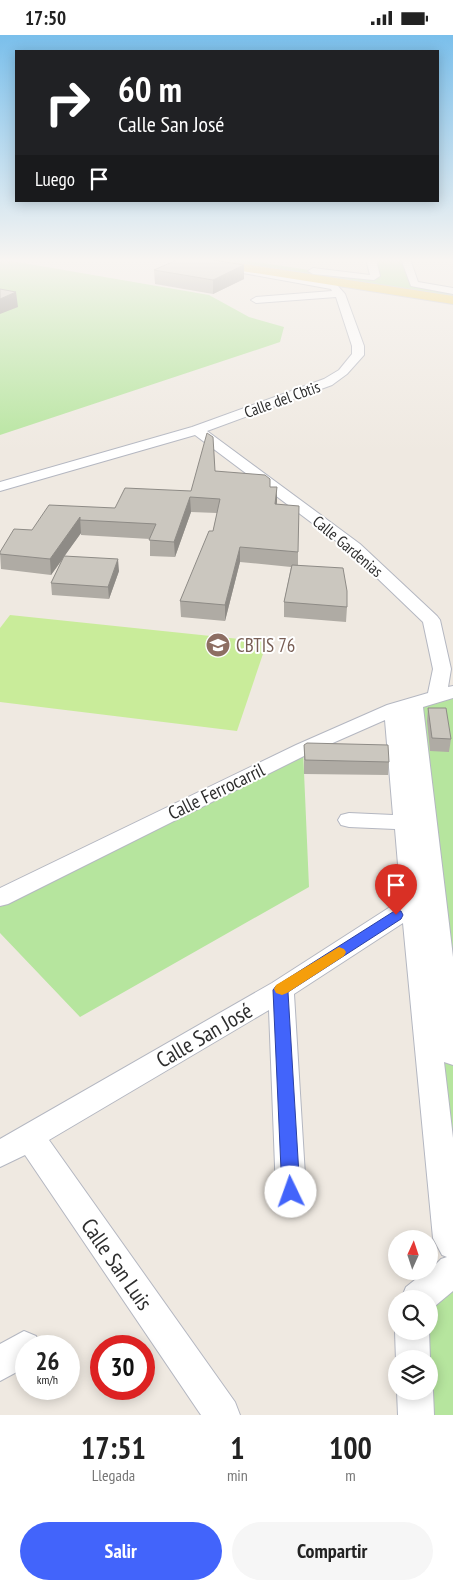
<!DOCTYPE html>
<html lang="es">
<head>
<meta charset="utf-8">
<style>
  :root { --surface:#fff; --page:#f6f6f6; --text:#222; --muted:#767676; --accent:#4264fb }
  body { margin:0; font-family:"PT Sans Narrow",sans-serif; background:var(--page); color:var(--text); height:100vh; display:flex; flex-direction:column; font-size:19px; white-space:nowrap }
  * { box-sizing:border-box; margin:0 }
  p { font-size:16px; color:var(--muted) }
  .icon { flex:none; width:28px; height:28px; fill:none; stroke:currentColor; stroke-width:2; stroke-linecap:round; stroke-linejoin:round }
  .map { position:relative; height:1380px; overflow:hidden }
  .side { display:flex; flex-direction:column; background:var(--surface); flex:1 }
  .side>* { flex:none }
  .guide { position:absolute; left:15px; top:15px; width:424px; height:152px; border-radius:0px; box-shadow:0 2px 12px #0003; background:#202124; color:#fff; overflow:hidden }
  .needle { width:32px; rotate:3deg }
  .fabs { position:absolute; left:388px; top:1195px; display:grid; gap:10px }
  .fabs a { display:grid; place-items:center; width:50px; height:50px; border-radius:50%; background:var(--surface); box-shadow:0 2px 12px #0003; font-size:25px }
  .speed { position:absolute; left:15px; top:1300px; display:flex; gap:10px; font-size:25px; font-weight:700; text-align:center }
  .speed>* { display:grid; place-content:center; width:65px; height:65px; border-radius:50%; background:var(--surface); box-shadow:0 2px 12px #0003; line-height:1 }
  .speed small { font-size:12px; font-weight:400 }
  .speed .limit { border:8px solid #d22; background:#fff; color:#111 }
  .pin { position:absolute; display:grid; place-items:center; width:42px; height:42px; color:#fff; margin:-51px -21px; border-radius:50% 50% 50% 0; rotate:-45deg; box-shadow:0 0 5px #0007 }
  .pin .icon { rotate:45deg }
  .me { position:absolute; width:55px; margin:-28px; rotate:357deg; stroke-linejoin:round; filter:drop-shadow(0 0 4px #0008) }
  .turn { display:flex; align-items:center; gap:18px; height:105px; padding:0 20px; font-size:22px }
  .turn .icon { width:65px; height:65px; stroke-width:2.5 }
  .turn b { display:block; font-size:35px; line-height:42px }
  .then { display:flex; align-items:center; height:48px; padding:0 20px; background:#0003; gap:10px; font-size:19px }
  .eta { display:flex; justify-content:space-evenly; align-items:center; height:85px; text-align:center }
  .eta b { font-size:30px; font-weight:800; line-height:35px }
  .button { display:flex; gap:10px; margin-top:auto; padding:10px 20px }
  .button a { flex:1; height:58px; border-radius:30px; background:var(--accent); color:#fff; font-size:20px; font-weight:800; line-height:58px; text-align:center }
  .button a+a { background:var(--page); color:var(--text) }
  .status { display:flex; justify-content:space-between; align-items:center; height:35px; padding:0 25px; background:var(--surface); direction:ltr }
  .status svg { height:14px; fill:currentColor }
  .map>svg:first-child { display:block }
  .green { fill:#b6e59e }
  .pitch { fill:#c9ec9a }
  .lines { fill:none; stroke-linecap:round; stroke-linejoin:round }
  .street-casing { stroke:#b4b7c1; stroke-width:2 }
  .primary-casing { stroke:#c9c9c9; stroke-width:2 }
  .street { fill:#fff; fill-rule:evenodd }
  .primary { fill:#f2d163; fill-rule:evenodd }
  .wall { fill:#afaba4 }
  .shaded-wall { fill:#8e8b86 }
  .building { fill:#cbc7bf; stroke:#8e8b86 }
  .route { fill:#4264fb; stroke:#2b41a3 }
  .slow { fill:#f59e0b }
  .labels { text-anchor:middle; stroke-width:4; stroke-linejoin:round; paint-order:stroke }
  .far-street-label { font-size:16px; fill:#2e2e2e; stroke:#fff }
  .education-label { font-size:19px; fill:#785e54; stroke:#fff; text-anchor:start }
  .street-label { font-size:19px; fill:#2e2e2e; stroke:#fff }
  .near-street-label { font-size:22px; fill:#2e2e2e; stroke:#fff }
</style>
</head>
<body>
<div class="status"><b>17:50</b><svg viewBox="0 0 49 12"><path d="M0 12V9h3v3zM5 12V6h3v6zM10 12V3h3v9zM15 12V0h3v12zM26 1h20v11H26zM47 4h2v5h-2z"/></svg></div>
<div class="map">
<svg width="453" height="1380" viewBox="0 0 453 1380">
  <rect width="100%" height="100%" fill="#efe9e1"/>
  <path class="green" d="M 0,224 L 209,260 L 249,282 L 284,292 L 280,307 L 0,400 Z
    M 215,224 L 236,224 L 363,243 L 375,241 L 371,224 L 406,224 L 414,249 L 453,256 L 453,261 Z
    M 453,657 L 453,1209 L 413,668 Z
    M 303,714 L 309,852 L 80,982 L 0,898 L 0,863 Z
    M 453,1235 L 453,1380 L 416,1380 L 429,1356 L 429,1264 Z"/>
  <path class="pitch" d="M 10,580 L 267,607 L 237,696 L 0,667 L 0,593 Z"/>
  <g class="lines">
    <defs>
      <path id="street" d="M 366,224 L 376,224 L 380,241 L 374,245 L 313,239 L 308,236 L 313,233 L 370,240 Z
        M 401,224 L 410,224 L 418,247 L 453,253 L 453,259 L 411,251 Z
        M 246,233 L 337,250 L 345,259 L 364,311 L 364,320 L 347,339 L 332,350 L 207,396 L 360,509 L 437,581 L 440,585 L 451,634 L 448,652 L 453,651 L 453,663 L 423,672 L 453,922 L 453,1030 L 444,1027 L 453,1103 L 453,1256 L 429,1276 L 429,1264 L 401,1264 L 406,1252 L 426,1236 L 429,1236 L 441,1224 L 447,1222 L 442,1220 L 433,1203 L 403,888 L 294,959 L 306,1157 L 302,1167 L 291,1171 L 280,1167 L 276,1157 L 269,975 L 49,1105 L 235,1367 L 240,1380 L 201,1380 L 25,1120 L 0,1132 L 0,1104 L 272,948 L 401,865 L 395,794 L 349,792 L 341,790 L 338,785 L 341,780 L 349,778 L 393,780 L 385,685 L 310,718 L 8,869 L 0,871 L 0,853 L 296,710 L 387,670 L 428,658 L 433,634 L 423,587 L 348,515 L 195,400 L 0,456 L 0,447 L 192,392 L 324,344 L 339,335 L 352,319 L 352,311 L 336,262 L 256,268 L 251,265 L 256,262 L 332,256 L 331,254 L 243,238 L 243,234 Z
        M 396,1293 L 396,1296 L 429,1295 L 430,1324 L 429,1328 L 429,1324 L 396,1324 L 396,1326 L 395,1296 Z
        M 24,1296 L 36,1301 L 41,1311 L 26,1311 L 26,1332 L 0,1346 L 0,1309 Z
        M 429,1346 L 433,1356 L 434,1380 L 398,1380 L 397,1356 L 429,1356 Z"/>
      <path id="primary" d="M 185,224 L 212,224 L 453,261 L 453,269 L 191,228 Z"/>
    </defs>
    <use href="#street" class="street-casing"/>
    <use href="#primary" class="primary-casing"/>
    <use href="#street" class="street"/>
    <use href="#primary" class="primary"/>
  </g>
  <path class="wall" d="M 154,235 L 244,244 L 213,259 L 155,249 Z
    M 215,436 L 270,452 L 277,469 L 298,517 L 298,530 L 347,572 L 346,587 L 284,582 L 284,567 L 291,532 L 240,527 L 225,586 L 181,582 L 180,566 L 213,496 L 217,478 L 191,477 L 175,522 L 150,521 L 150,504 L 81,500 L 81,498 L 64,521 L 119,536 L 109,564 L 52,560 L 51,548 L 62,525 L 51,540 L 1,534 L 0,517 L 32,495 L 115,473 L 191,456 Z
    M 428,673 L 451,704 L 449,717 L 430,716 L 427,686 Z
    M 304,710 L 389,727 L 388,740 L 304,739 Z"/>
  <path class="shaded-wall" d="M 244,230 L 244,244 L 213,259 L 213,245 Z
    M 16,257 L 18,272 L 0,279 L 0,264 Z
    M 277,452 L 277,467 L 274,484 L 275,469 Z
    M 190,462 L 191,477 L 175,522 L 174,507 Z
    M 80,482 L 81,498 L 51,540 L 50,524 Z
    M 240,512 L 240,527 L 225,586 L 225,570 Z
    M 118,524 L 119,536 L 109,564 L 108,552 Z"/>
  <path class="building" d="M 179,224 L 207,224 L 244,230 L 213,245 L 154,235 Z
    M 0,254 L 16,257 L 0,264 Z
    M 207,398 L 213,402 L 215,436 L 265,440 L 270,444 L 270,452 L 277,452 L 275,469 L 299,471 L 298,517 L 240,512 L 225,570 L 180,566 L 209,496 L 213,496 L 220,464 L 190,462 L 174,507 L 149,505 L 156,489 L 80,485 L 80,482 L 50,524 L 0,519 L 0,517 L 14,494 L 32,495 L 49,470 L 115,473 L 125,453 L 191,456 Z
    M 64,521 L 118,524 L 108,552 L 51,548 Z
    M 292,530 L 343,533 L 347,556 L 347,572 L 284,567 Z
    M 428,673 L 446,673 L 451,704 L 432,703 Z
    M 307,708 L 388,710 L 389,727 L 305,725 L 304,710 Z"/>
  <linearGradient id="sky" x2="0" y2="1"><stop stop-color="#7abfeb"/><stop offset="0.54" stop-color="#f8f5f2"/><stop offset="1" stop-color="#f8f5f2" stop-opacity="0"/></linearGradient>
  <rect width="453" height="417" fill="url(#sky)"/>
  <path class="route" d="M 396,875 L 401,876 L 403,880 L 401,884 L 288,957 L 300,1157 L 297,1163 L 291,1165 L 285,1163 L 282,1157 L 273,955 L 276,951 Z"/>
  <path class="slow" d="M 339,912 L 344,914 L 346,917 L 344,921 L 287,958 L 282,960 L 276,958 L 274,954 L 276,950 Z"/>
  <defs>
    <symbol id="school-disc" viewBox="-11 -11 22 22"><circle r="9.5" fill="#8d6e63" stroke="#fff"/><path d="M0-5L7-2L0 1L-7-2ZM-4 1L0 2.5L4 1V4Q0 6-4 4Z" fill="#fff"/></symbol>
  </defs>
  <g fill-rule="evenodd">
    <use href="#school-disc" x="204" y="596" width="28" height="28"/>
  </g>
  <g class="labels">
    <g class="far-street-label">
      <text transform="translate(282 364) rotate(-20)" y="6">Calle del Cbtis</text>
      <text transform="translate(348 511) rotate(40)" y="6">Calle Gardenias</text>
    </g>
    <g class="education-label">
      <text x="236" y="617">CBTIS 76</text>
    </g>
    <g class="street-label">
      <text transform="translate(216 756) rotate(-26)" y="7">Calle Ferrocarril</text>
    </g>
    <g class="near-street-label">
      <text transform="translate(204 1000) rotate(-30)" y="8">Calle San José</text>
      <text transform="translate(117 1229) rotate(55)" y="8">Calle San Luis</text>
    </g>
  </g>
</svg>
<div class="fabs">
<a><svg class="needle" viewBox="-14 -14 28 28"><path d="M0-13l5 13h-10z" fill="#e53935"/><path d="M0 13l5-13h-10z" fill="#767676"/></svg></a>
<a><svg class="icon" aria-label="search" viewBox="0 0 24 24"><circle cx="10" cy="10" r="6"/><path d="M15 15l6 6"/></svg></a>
<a><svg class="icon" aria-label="layers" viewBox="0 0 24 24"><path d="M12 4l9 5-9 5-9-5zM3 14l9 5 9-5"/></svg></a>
</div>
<div class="speed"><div>26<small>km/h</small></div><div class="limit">30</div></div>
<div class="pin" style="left:396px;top:880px;background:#d93025"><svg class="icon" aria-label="arrive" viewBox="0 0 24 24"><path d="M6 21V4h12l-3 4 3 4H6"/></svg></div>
<svg class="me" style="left:291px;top:1157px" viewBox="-20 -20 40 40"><circle r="19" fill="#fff"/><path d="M0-13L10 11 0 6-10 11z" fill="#4264fb"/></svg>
<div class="guide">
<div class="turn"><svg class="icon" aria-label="right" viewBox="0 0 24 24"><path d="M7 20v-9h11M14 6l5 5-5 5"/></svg><div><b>60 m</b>Calle San José</div></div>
<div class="then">Luego<svg class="icon" aria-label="arrive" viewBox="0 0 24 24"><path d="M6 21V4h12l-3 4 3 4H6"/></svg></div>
</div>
</div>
<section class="side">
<div class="eta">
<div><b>17:51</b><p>Llegada</p></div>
<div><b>1</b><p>min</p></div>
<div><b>100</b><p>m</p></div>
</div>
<div class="button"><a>Salir</a><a>Compartir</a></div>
</section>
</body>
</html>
